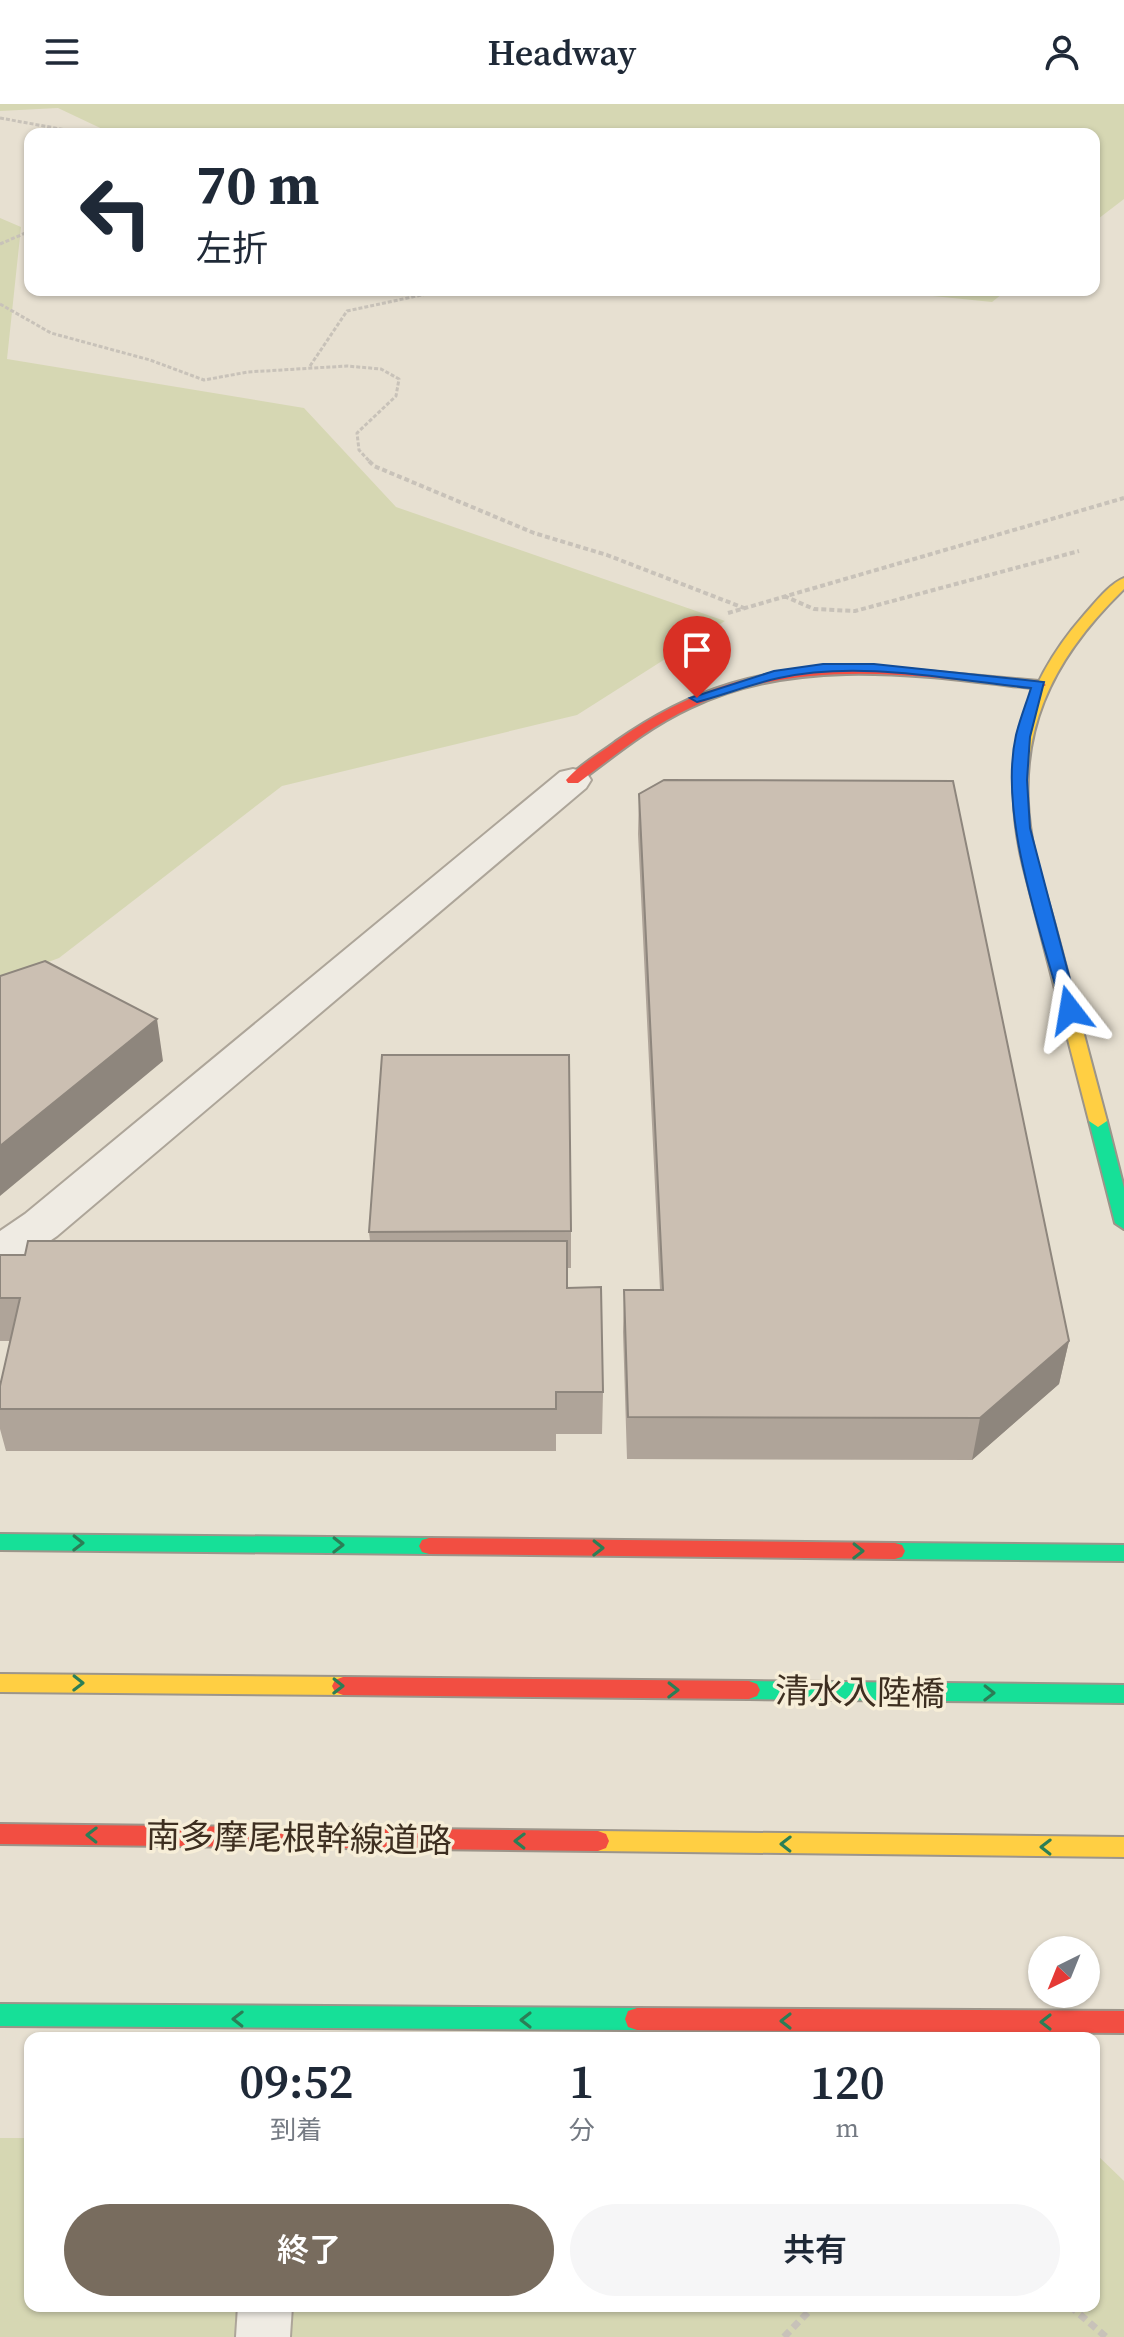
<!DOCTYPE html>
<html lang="ja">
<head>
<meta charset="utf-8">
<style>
  :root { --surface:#fff; --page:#f6f6f7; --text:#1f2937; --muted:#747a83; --accent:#786c5e }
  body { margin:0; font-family:"Source Serif 4","Noto Sans JP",serif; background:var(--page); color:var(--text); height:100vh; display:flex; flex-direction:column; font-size:30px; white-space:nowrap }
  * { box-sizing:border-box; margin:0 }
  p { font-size:26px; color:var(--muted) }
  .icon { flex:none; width:44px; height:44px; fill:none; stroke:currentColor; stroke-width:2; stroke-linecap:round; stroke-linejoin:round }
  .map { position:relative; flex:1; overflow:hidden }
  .details { position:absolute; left:24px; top:1928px; width:1076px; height:280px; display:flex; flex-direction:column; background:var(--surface); border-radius:16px; box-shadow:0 2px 6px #0004 }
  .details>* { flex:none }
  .hud { position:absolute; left:24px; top:24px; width:1076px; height:168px; border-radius:16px; box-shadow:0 2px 6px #0004; background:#fff; color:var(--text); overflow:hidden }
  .needle { width:52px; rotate:223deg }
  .buttons { position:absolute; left:1028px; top:1832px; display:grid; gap:16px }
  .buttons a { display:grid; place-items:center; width:72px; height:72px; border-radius:50%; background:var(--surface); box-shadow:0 2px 6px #0004; font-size:40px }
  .pin { position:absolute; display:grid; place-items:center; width:68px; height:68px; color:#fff; margin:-82px -34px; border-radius:50% 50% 50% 0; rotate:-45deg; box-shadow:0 0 8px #0007 }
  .pin .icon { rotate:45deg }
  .me { position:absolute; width:88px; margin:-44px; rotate:346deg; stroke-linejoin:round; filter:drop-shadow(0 0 6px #0008) }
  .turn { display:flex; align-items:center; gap:28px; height:168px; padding:0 40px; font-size:36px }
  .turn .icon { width:104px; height:104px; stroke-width:2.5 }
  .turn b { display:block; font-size:56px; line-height:68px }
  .eta { display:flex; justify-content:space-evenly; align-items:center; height:136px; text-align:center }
  .eta b { font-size:48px; font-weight:600; line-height:56px }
  .cta { display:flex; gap:16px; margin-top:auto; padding:16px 40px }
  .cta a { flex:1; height:92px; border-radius:48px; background:var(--accent); color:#fff; font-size:32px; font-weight:600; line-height:92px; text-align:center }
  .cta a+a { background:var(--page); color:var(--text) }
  header { display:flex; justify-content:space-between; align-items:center; height:104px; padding:0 40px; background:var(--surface); font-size:36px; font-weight:600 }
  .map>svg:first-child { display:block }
  .green { fill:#d6d7b3 }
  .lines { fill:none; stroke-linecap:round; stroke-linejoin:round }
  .lane-casing { stroke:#ada599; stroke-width:4 }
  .street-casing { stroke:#ada599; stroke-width:4 }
  .fast-casing { stroke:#9c958a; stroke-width:4 }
  .slow-casing { stroke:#9c958a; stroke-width:4 }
  .jam-casing { stroke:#9c958a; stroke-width:4 }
  .path-far2 { stroke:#c8c2b9; stroke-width:3; stroke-dasharray:4 2; stroke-linecap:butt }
  .path-far1 { stroke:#c8c2b9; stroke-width:4; stroke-dasharray:5 3; stroke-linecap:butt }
  .path { stroke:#c8c2b9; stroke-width:7; stroke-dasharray:8 5; stroke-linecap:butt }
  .lane { fill:#efebe3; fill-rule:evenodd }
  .street { fill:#efebe3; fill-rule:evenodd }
  .fast { fill:#16e098; fill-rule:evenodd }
  .slow { fill:#ffcf43; fill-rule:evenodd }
  .jam { fill:#f24e42; fill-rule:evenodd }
  .wall { fill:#afa499 }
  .shaded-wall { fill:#8e867d }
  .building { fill:#cbbfb2; stroke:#8e867d; stroke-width:2 }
  .oneway { stroke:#2b7e56 }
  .route { fill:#1a73e8; stroke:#114b97; stroke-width:2 }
  .labels { text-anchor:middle; stroke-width:7; stroke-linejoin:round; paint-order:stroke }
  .near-street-label { font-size:34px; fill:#3d2e20; stroke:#f7eed8 }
</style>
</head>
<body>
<header><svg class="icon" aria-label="menu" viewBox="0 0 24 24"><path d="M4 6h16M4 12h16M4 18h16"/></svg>Headway<svg class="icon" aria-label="person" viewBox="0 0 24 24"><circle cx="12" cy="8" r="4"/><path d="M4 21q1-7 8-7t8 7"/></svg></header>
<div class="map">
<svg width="1124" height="2233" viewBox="0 0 1124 2233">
  <rect width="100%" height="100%" fill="#e7e0d1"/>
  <path class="green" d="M 0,0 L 1124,0 L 1124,95 L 1094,118 L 1094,30 L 113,30 L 58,4 L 0,7 Z
    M 0,114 L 21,123 L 7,255 L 304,304 L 396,403 L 725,517 L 577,611 L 282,682 L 59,854 L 0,876 Z
    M 874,186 L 1007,186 L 992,198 Z
    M 0,2034 L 30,2034 L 30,2202 L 1094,2202 L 1094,2048 L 1124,2077 L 1124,2233 L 0,2233 Z"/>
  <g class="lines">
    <defs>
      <path id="lane" d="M 238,2202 L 292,2202 L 290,2233 L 236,2233 Z"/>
      <path id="street" d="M 573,665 L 586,668 L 591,676 L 586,684 L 57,1132 L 16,1160 L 0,1165 L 0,1127 L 25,1110 L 560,668 Z"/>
      <path id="fast" d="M 1098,1011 L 1107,1017 L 1124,1084 L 1124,1125 L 1115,1119 L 1089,1017 Z
        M 0,1430 L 429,1434 L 436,1436 L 439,1442 L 436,1448 L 429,1450 L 0,1446 Z
        M 895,1439 L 1124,1441 L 1124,1457 L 895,1455 L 888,1453 L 885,1447 L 888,1441 Z
        M 749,1577 L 1124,1581 L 1124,1599 L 749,1595 L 741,1592 L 738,1586 L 741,1580 Z
        M 0,1900 L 637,1904 L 646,1907 L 649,1915 L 646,1923 L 637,1926 L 0,1922 Z"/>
      <path id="slow" d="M 1124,474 L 1124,485 C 1051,556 1014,631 1032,735 C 1038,767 1049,798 1057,829 C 1074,892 1090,954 1107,1017 L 1098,1023 L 1089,1017 L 1023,761 C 1000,665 1019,585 1084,511 C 1095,499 1109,480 1124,474 Z
        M 0,1570 L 343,1573 L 351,1576 L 354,1582 L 351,1588 L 343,1591 L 0,1588 Z
        M 598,1727 L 1124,1733 L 1124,1753 L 598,1747 L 590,1744 L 587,1737 L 590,1730 Z"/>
      <path id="jam" d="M 859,561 L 1039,577 L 1046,581 L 1039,585 C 923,572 799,551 690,604 C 649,623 614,652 578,679 L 568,679 L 566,676 C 579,661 599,650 615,638 C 694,582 763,564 859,561 Z
        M 429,1434 L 895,1439 L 902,1441 L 905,1447 L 902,1453 L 895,1455 L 429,1450 L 422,1448 L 419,1442 L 422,1436 Z
        M 343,1573 L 749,1577 L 757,1580 L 760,1586 L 757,1592 L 749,1595 L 343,1591 L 335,1588 L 332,1582 L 335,1576 Z
        M 0,1720 L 598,1727 L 606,1730 L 609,1737 L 606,1744 L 598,1747 L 0,1740 Z
        M 637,1904 L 1124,1907 L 1124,1929 L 637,1926 L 628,1923 L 625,1915 L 628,1907 Z"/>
    </defs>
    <use href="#lane" class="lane-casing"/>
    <use href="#street" class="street-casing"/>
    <use href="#fast" class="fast-casing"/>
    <use href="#slow" class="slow-casing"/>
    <use href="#jam" class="jam-casing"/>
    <path class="path-far2" d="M 0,14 L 88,30
      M 0,140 L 30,127
      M 0,200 L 51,229 L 150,256 L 204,276 L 248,268 L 347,262 L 381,265 L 399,275 L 396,292 L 357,329 L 359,346 L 371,359
      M 310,262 L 347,207 L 445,186"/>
    <path class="path-far1" d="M 369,357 L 374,362 L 534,429 L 607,451 L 744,504
      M 784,492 L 814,505 L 855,507 L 1079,447
      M 728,509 L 1124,394"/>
    <path class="path" d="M 1070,2202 L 1106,2233
      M 784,2233 L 814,2202"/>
    <use href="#lane" class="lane"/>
    <use href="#street" class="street"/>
    <use href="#fast" class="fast"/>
    <use href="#slow" class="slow"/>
    <use href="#jam" class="jam"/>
  </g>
  <path class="wall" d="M 639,690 L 1069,1237 L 1059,1280 L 972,1356 L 627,1355 L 623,1228 L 624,1186 L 660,1186 L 638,730 Z
    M 571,1127 L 571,1164 L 567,1164 L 567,1184 L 603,1288 L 602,1330 L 556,1330 L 556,1347 L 6,1347 L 0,1325 L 0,1282 L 10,1237 L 0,1237 L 0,1151 L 370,1137 L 369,1128 Z"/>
  <path class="shaded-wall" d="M 157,915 L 163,957 L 0,1092 L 0,1042 Z
    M 1069,1237 L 1059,1280 L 972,1356 L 980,1314 Z"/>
  <path class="building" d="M 664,676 L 953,677 L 1069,1237 L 980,1314 L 628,1313 L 624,1186 L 663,1186 L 639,690 Z
    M 45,857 L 157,915 L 0,1042 L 0,872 Z
    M 382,951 L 569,951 L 571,1127 L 369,1128 Z
    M 28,1137 L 567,1137 L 567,1184 L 601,1183 L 603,1288 L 556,1288 L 556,1305 L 0,1305 L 0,1282 L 20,1194 L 0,1194 L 0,1151 L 25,1151 Z"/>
  <defs><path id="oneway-chevron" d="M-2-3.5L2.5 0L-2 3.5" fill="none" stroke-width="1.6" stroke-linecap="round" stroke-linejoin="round" transform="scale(2)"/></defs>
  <g class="oneway">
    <use href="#oneway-chevron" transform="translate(78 1439) rotate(1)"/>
    <use href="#oneway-chevron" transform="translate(338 1441) rotate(1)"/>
    <use href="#oneway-chevron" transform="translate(598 1444) rotate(1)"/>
    <use href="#oneway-chevron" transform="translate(858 1447) rotate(1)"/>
    <use href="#oneway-chevron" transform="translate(78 1579) rotate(1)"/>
    <use href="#oneway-chevron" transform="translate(338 1582) rotate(1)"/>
    <use href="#oneway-chevron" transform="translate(673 1586) rotate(1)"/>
    <use href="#oneway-chevron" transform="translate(989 1589) rotate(1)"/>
    <use href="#oneway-chevron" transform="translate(92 1731) rotate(-179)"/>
    <use href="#oneway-chevron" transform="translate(520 1737) rotate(-179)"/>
    <use href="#oneway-chevron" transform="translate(786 1740) rotate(-179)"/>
    <use href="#oneway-chevron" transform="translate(1046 1743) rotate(-179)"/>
    <use href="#oneway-chevron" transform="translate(238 1915) rotate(-179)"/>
    <use href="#oneway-chevron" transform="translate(526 1916) rotate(-180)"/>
    <use href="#oneway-chevron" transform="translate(786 1917) rotate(-180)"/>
    <use href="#oneway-chevron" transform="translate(1046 1918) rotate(-180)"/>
  </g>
  <path class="route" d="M 823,560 L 874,560 L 1044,578 L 1030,633 L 1027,676 L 1030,724 L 1078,906 L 1076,910 L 1070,912 L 1062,906 C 1041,826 998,712 1016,631 C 1020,615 1026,600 1031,584 C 950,576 860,556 779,574 C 751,580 724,591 697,598 L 690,594 L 774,567 Z"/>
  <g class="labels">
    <g class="near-street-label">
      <text transform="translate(860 1588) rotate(1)" y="12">清水入陸橋</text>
      <text transform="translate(299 1734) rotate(1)" y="12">南多摩尾根幹線道路</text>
    </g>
  </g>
</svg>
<div class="buttons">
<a><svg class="needle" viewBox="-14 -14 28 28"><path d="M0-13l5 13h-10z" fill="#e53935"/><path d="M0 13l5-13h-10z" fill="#747a83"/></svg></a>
</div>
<div class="pin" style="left:697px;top:594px;background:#d93025"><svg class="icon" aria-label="arrive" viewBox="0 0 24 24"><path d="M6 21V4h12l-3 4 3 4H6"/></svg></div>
<svg class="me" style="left:1070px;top:906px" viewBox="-20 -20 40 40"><path d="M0-17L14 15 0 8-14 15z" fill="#1a73e8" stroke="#fff" stroke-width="4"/></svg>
<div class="hud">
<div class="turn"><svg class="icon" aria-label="left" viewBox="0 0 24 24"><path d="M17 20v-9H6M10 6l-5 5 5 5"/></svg><div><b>70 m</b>左折</div></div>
</div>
<section class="details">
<div class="eta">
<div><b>09:52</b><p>到着</p></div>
<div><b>1</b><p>分</p></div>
<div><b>120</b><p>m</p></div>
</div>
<div class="cta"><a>終了</a><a>共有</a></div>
</section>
</div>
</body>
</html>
